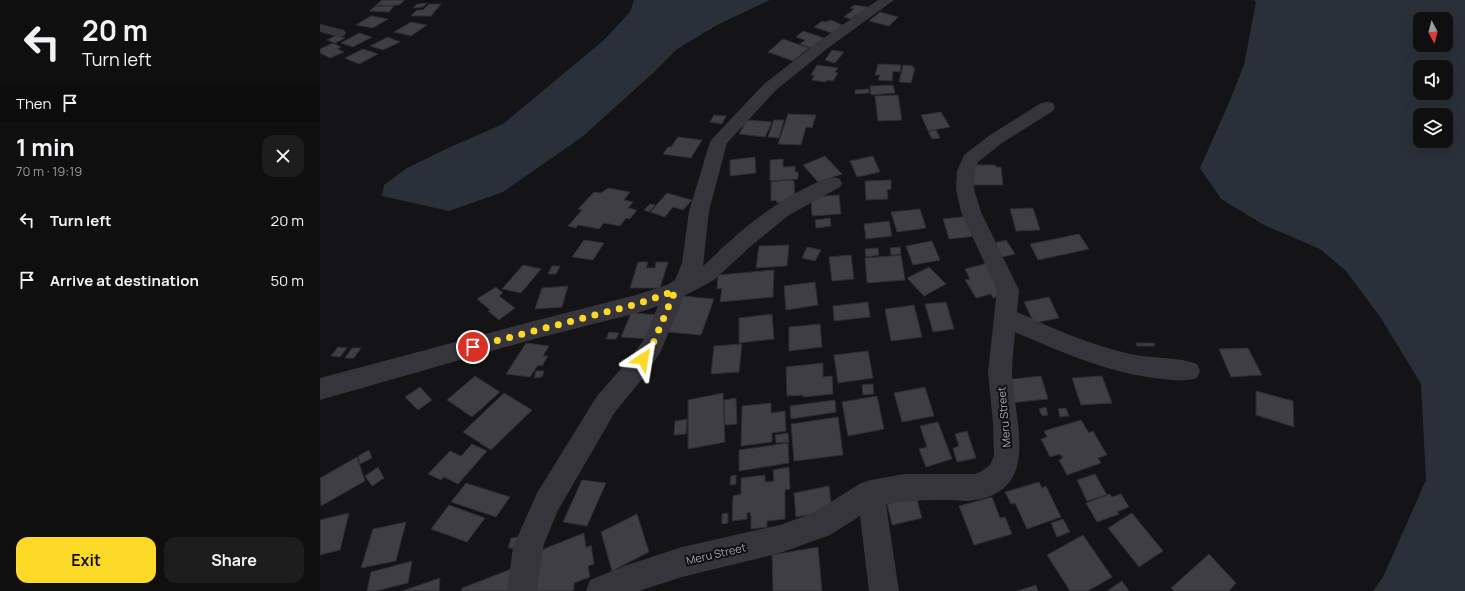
<!DOCTYPE html>
<html lang="en">
<head>
<meta charset="utf-8">
<style>
  :root { --surface:#0f0f10; --page:#1d1d1e; --text:#f1f3f6; --muted:#9b9c9f; --line:#2f2f30; --accent:#fbd926 }
  body { margin:0; font-family:Manrope,sans-serif; background:var(--page); color:var(--text); height:100vh; display:flex; flex-direction:column; font-size:15px; white-space:nowrap }
  * { box-sizing:border-box; margin:0 }
  p { font-size:13px; color:var(--muted) }
  .icon { flex:none; width:22px; height:22px; fill:none; stroke:currentColor; stroke-width:2; stroke-linecap:round; stroke-linejoin:round }
  .map { position:relative; flex:1; overflow:hidden }
  .panel { display:flex; flex-direction:column; background:var(--surface); width:320px }
  .panel>* { flex:none }
  .banner { background:#0f0f10; color:var(--text); overflow:hidden }
  .needle { width:26px; rotate:173deg }
  .controls { position:absolute; left:1093px; top:12px; display:grid; gap:8px }
  .controls a { display:grid; place-items:center; width:40px; height:40px; border-radius:8px; background:var(--surface); box-shadow:0 4px 16px #0002,0 0 0 1px var(--line); font-size:20px }
  .pin { position:absolute; display:grid; place-items:center; width:34px; height:34px; color:#fff; margin:-17px; border:2px solid #fff; border-radius:50%; box-shadow:0 1px 4px #0007 }
  .me { position:absolute; width:44px; margin:-22px; rotate:33deg; stroke-linejoin:round; filter:drop-shadow(0 0 3px #0008) }
  .turn { display:flex; align-items:center; gap:14px; height:84px; padding:0 16px; font-size:18px }
  .turn .icon { width:52px; height:52px; stroke-width:2.5 }
  .turn b { display:block; font-size:28px; line-height:34px }
  .then { display:flex; align-items:center; height:38px; padding:0 16px; background:#0003; gap:8px; font-size:15px }
  .round { display:grid; place-items:center; flex:none; width:42px; height:42px; border-radius:12px; background:var(--page) }
  .overview { display:flex; align-items:center; justify-content:space-between; height:68px; padding:0 16px }
  h1 { font-size:24px; font-weight:700; line-height:30px }
  .action { display:flex; gap:8px; margin-top:auto; padding:8px 16px }
  .action a { flex:1; height:46px; border-radius:12px; background:var(--accent); color:#111; font-size:16px; font-weight:700; line-height:46px; text-align:center }
  .action a+a { background:var(--page); color:var(--text) }
  ul { padding:0; list-style:none }
  li { display:flex; align-items:center; gap:12px; height:60px; padding:0 16px }
  li div { flex:1 }
  li b { display:block; font-size:15px }
  li em { font-style:normal }
  main { display:flex; flex:1; min-height:0 }
  .map>svg:first-child { display:block }
  .water { fill:#29303a; fill-rule:evenodd }
  .building { fill:#3e3e43; stroke:#2e2e32 }
  .lines { fill:none; stroke-linecap:round; stroke-linejoin:round }
  .minor { fill:#35353b; fill-rule:evenodd }
  .route { stroke:#fbd926; stroke-width:7; stroke-dasharray:0 12.6 }
  .labels { text-anchor:middle; stroke-width:4; stroke-linejoin:round; paint-order:stroke }
  .street-label { font-size:11px; fill:#a5a7b7; stroke:#0f0f11 }
</style>
</head>
<body>
<main>
<section class="panel">
<div class="banner">
<div class="turn"><svg class="icon" aria-label="left" viewBox="0 0 24 24"><path d="M17 20v-9H6M10 6l-5 5 5 5"/></svg><div><b>20 m</b>Turn left</div></div>
<div class="then">Then<svg class="icon" aria-label="arrive" viewBox="0 0 24 24"><path d="M6 21V4h12l-3 4 3 4H6"/></svg></div>
</div>
<div class="overview"><div><h1>1 min</h1><p>70 m · 19:19</p></div><a class="round"><svg class="icon" aria-label="close" viewBox="0 0 24 24"><path d="M6 6l12 12M18 6L6 18"/></svg></a></div>
<ul>
<li><svg class="icon" aria-label="left" viewBox="0 0 24 24"><path d="M17 20v-9H6M10 6l-5 5 5 5"/></svg><div><b>Turn left</b></div><em>20 m</em></li>
<li><svg class="icon" aria-label="arrive" viewBox="0 0 24 24"><path d="M6 21V4h12l-3 4 3 4H6"/></svg><div><b>Arrive at destination</b></div><em>50 m</em></li>
</ul>
<div class="action"><a>Exit</a><a>Share</a></div>
</section>
<div class="map">
<svg width="1145" height="591" viewBox="0 0 1145 591">
  <rect width="100%" height="100%" fill="#141416"/>
  <path class="water" d="M 314,0 L 450,0 L 399,24 L 357,49 L 333,73 L 262,137 L 183,192 L 129,211 L 62,196 L 64,185 L 87,168 L 128,148 L 183,124 L 284,40 L 310,12 Z
    M 934,0 L 1145,0 L 1145,591 L 1053,591 L 1063,577 L 1106,480 L 1101,384 L 1061,318 L 1026,271 L 1000,249 L 944,225 L 901,199 L 880,168 L 908,105 L 924,65 L 936,2 ZM 1100,19 L 1126,19 L 1126,45 L 1100,45 ZM 1100,67 L 1126,67 L 1126,93 L 1100,93 ZM 1100,115 L 1126,115 L 1126,141 L 1100,141 Z"/>
  <path class="building" d="M 85,0 L 79,5 L 55,6 L 62,0 Z
    M 107,3 L 103,7 L 93,8 L 97,4 Z
    M 109,4 L 121,4 L 111,16 L 91,16 L 97,10 L 103,10 Z
    M 534,5 L 548,7 L 538,16 L 536,15 L 531,19 L 524,17 L 534,9 L 530,8 Z
    M 56,6 L 74,6 L 69,12 L 49,11 Z
    M 560,12 L 578,17 L 569,26 L 549,21 Z
    M 51,16 L 68,19 L 53,28 L 36,25 Z
    M 511,20 L 522,25 L 519,27 L 522,28 L 512,33 L 494,27 L 502,21 L 505,22 Z
    M 91,22 L 107,25 L 91,36 L 74,32 Z
    M 483,31 L 504,38 L 491,48 L 480,44 L 485,40 L 476,37 Z
    M 39,33 L 52,37 L 33,47 L 21,43 Z
    M 17,35 L 25,38 L 15,43 L 7,40 Z
    M 68,37 L 80,42 L 63,50 L 50,46 Z
    M 463,39 L 489,48 L 473,61 L 448,52 Z
    M 13,43 L 21,47 L 17,49 L 24,52 L 10,58 L 0,53 L 0,49 Z
    M 43,49 L 58,54 L 39,64 L 25,58 Z
    M 512,50 L 524,52 L 515,63 L 505,60 Z
    M 558,64 L 581,65 L 580,72 L 573,71 L 572,81 L 558,80 L 560,75 L 555,75 Z
    M 497,65 L 518,68 L 515,72 L 518,73 L 513,81 L 507,80 L 506,82 L 492,80 L 494,75 L 491,75 Z
    M 583,65 L 593,66 L 593,68 L 595,68 L 591,83 L 579,82 Z
    M 573,85 L 575,93 L 551,95 L 550,86 Z
    M 549,89 L 549,93 L 535,94 L 535,90 Z
    M 578,95 L 582,120 L 558,121 L 555,96 Z
    M 621,112 L 630,127 L 608,131 L 601,115 Z
    M 468,114 L 496,115 L 492,128 L 486,127 L 481,145 L 458,144 Z
    M 394,115 L 406,116 L 402,124 L 390,122 Z
    M 427,120 L 452,122 L 445,137 L 419,134 Z
    M 454,120 L 464,120 L 459,138 L 448,137 Z
    M 616,130 L 620,138 L 612,139 L 608,131 Z
    M 358,137 L 382,140 L 371,158 L 343,154 L 348,147 L 351,147 Z
    M 505,156 L 522,174 L 498,182 L 483,165 Z
    M 553,156 L 560,172 L 537,177 L 530,161 Z
    M 435,157 L 436,173 L 410,176 L 410,160 Z
    M 463,159 L 463,167 L 475,166 L 475,172 L 478,172 L 478,179 L 450,181 L 450,160 Z
    M 652,165 L 675,165 L 676,167 L 681,167 L 683,185 L 653,185 Z
    M 467,180 L 474,181 L 475,200 L 457,203 L 456,200 L 451,201 L 451,182 Z
    M 571,180 L 571,189 L 567,190 L 568,199 L 546,200 L 545,181 Z
    M 288,188 L 310,192 L 304,200 L 313,202 L 308,208 L 317,210 L 310,219 L 306,218 L 300,226 L 284,223 L 279,229 L 258,225 L 256,228 L 248,226 L 262,210 L 258,209 L 274,192 L 281,193 Z
    M 347,193 L 372,200 L 363,210 L 353,207 L 345,217 L 330,212 Z
    M 519,195 L 521,214 L 492,216 L 491,197 Z
    M 330,204 L 335,205 L 329,212 L 324,210 Z
    M 713,208 L 720,230 L 696,231 L 690,209 Z
    M 600,209 L 606,228 L 577,232 L 571,212 Z
    M 650,216 L 657,236 L 629,239 L 623,219 Z
    M 510,218 L 511,226 L 496,228 L 495,220 Z
    M 569,221 L 572,236 L 546,239 L 544,224 Z
    M 759,234 L 769,249 L 718,260 L 710,244 Z
    M 264,240 L 284,243 L 273,260 L 252,257 Z
    M 686,240 L 695,254 L 678,258 L 669,244 Z
    M 612,241 L 620,260 L 593,265 L 586,246 Z
    M 469,245 L 467,266 L 436,268 L 439,246 Z
    M 487,247 L 501,250 L 495,261 L 482,258 Z
    M 580,247 L 581,254 L 571,255 L 570,248 Z
    M 558,248 L 559,255 L 546,257 L 545,249 Z
    M 531,255 L 534,279 L 512,281 L 509,257 Z
    M 581,255 L 585,280 L 547,283 L 545,258 Z
    M 318,262 L 328,262 L 326,268 L 335,268 L 336,262 L 348,262 L 340,288 L 310,288 Z
    M 668,263 L 684,295 L 673,298 L 671,294 L 656,298 L 645,280 L 650,279 L 645,269 Z
    M 203,265 L 221,269 L 201,293 L 182,289 Z
    M 232,266 L 240,266 L 236,274 L 228,274 Z
    M 609,267 L 626,284 L 604,296 L 587,278 Z
    M 454,270 L 453,297 L 400,302 L 402,288 L 397,289 L 398,275 Z
    M 495,282 L 498,305 L 466,310 L 464,286 Z
    M 248,286 L 242,307 L 215,309 L 222,288 Z
    M 176,287 L 183,293 L 179,296 L 195,308 L 179,320 L 168,311 L 170,310 L 157,299 Z
    M 362,296 L 394,299 L 381,335 L 347,332 Z
    M 729,297 L 739,318 L 714,323 L 704,302 Z
    M 548,302 L 550,317 L 514,321 L 513,306 Z
    M 626,302 L 634,329 L 613,332 L 605,304 Z
    M 594,305 L 602,337 L 571,341 L 565,309 Z
    M 311,313 L 339,315 L 330,339 L 301,337 Z
    M 452,314 L 454,339 L 419,343 L 419,318 Z
    M 500,324 L 502,347 L 469,351 L 469,327 Z
    M 289,332 L 299,333 L 296,339 L 286,339 Z
    M 206,343 L 229,346 L 223,356 L 228,356 L 222,366 L 218,365 L 210,377 L 186,374 Z
    M 816,343 L 834,343 L 835,346 L 817,346 Z
    M 422,344 L 419,372 L 391,374 L 394,346 Z
    M 18,347 L 27,348 L 20,357 L 11,356 Z
    M 32,348 L 41,348 L 34,358 L 25,358 Z
    M 928,348 L 942,375 L 911,377 L 899,349 Z
    M 548,351 L 553,378 L 518,383 L 514,355 Z
    M 503,363 L 503,377 L 512,376 L 513,394 L 483,397 L 483,395 L 467,396 L 466,367 Z
    M 216,371 L 224,371 L 222,377 L 214,378 Z
    M 155,376 L 180,392 L 152,417 L 127,400 Z
    M 721,376 L 728,399 L 690,403 L 684,380 Z
    M 782,376 L 792,403 L 761,405 L 752,378 Z
    M 553,384 L 554,394 L 543,395 L 542,385 Z
    M 100,387 L 112,400 L 98,410 L 85,397 Z
    M 605,387 L 614,416 L 582,422 L 574,393 Z
    M 936,391 L 973,401 L 974,427 L 936,415 Z
    M 184,393 L 212,410 L 171,450 L 143,432 Z
    M 403,393 L 405,442 L 368,449 L 368,400 Z
    M 557,396 L 564,429 L 528,436 L 522,402 Z
    M 416,398 L 417,424 L 405,425 L 404,400 Z
    M 515,400 L 516,412 L 471,419 L 470,406 Z
    M 451,403 L 451,413 L 465,411 L 466,431 L 452,433 L 452,442 L 421,446 L 422,406 Z
    M 726,407 L 728,415 L 722,416 L 719,409 Z
    M 746,408 L 749,416 L 740,417 L 738,409 Z
    M 518,417 L 523,455 L 474,461 L 471,424 Z
    M 367,419 L 366,434 L 354,435 L 355,421 Z
    M 761,420 L 769,433 L 773,431 L 787,455 L 778,458 L 781,463 L 747,475 L 739,460 L 743,458 L 740,454 L 730,457 L 721,439 L 727,437 L 724,431 Z
    M 618,422 L 632,459 L 606,467 L 599,449 L 607,447 L 600,426 Z
    M 647,431 L 656,458 L 637,462 L 633,448 L 639,446 L 635,434 Z
    M 468,433 L 469,442 L 456,443 L 455,435 Z
    M 468,443 L 469,463 L 419,471 L 419,450 Z
    M 152,444 L 167,451 L 138,484 L 124,477 L 121,480 L 108,474 L 130,451 L 141,456 Z
    M 49,450 L 52,458 L 40,464 L 38,456 Z
    M 37,457 L 45,481 L 1,506 L 0,478 Z
    M 58,467 L 64,478 L 52,486 L 45,476 Z
    M 469,467 L 470,489 L 465,490 L 465,519 L 447,521 L 447,527 L 431,529 L 431,515 L 430,515 L 430,512 L 427,513 L 427,519 L 412,521 L 413,496 L 421,494 L 421,478 L 445,475 L 445,482 L 454,481 L 453,470 Z
    M 775,474 L 787,495 L 767,501 L 757,480 Z
    M 416,475 L 416,484 L 410,485 L 411,476 Z
    M 262,480 L 286,483 L 267,526 L 243,522 Z
    M 719,482 L 722,488 L 726,486 L 741,517 L 707,529 L 695,503 L 691,504 L 685,492 Z
    M 146,483 L 190,497 L 176,517 L 131,502 Z
    M 509,486 L 512,510 L 476,517 L 474,493 Z
    M 790,494 L 792,497 L 801,494 L 809,507 L 797,512 L 799,514 L 777,522 L 766,503 Z
    M 596,496 L 602,518 L 572,525 L 567,504 Z
    M 672,497 L 680,518 L 685,517 L 692,534 L 654,545 L 639,506 Z
    M 129,505 L 165,518 L 147,542 L 111,529 Z
    M 29,513 L 20,550 L 0,555 L 0,520 Z
    M 408,513 L 408,523 L 402,524 L 402,514 Z
    M 812,513 L 843,551 L 819,567 L 788,528 Z
    M 317,514 L 329,552 L 292,571 L 281,532 Z
    M 743,519 L 750,532 L 737,537 L 731,523 Z
    M 86,522 L 76,561 L 41,568 L 53,529 Z
    M 264,533 L 266,548 L 271,545 L 274,564 L 268,566 L 270,577 L 254,583 L 254,590 L 251,591 L 213,591 L 211,554 Z
    M 763,535 L 792,577 L 768,591 L 750,591 L 727,555 Z
    M 200,537 L 197,548 L 188,548 L 191,538 Z
    M 498,547 L 502,591 L 453,591 L 452,555 Z
    M 889,554 L 916,583 L 909,591 L 854,591 L 851,588 Z
    M 92,561 L 88,583 L 56,591 L 47,591 L 51,572 Z
    M 194,568 L 196,591 L 142,591 L 142,588 Z
    M 120,578 L 119,591 L 82,591 Z
    M 802,581 L 809,591 L 787,591 Z
    M 716,585 L 718,591 L 697,591 Z"/>
  <g class="lines">
    <path class="minor" d="M 558,0 L 574,0 L 508,48 L 456,90 L 407,143 L 389,211 L 383,266 C 392,259 400,249 410,241 C 436,217 479,186 513,177 L 520,179 L 522,183 L 520,187 L 469,215 L 431,246 L 394,280 L 364,296 L 340,353 L 323,378 L 295,412 L 237,512 L 223,547 L 217,591 L 187,591 L 193,547 L 217,493 L 277,396 L 305,364 L 323,341 L 338,306 L 317,313 L 214,339 L 0,400 L 0,378 L 214,321 L 316,295 L 347,285 L 355,280 L 362,263 L 369,211 L 390,142 L 393,138 L 444,84 L 498,42 Z
      M 0,24 L 24,30 L 26,33 L 24,36 L 19,37 L 0,32 Z
      M 727,102 L 733,103 L 735,107 L 733,111 L 682,143 L 658,162 L 655,171 L 654,189 L 661,212 L 699,290 L 697,312 C 734,329 771,345 810,354 C 832,359 856,356 877,364 L 880,371 L 877,378 C 865,382 855,380 843,379 C 792,374 743,353 695,332 C 694,345 692,359 692,372 C 693,417 723,489 655,500 C 647,502 638,500 630,500 C 609,500 588,500 566,504 L 579,591 L 549,591 L 540,516 L 510,535 L 460,553 L 362,577 L 319,591 L 266,591 L 270,580 L 307,565 L 362,547 L 460,525 L 493,513 L 541,483 L 551,480 L 584,474 L 655,474 L 662,471 L 670,465 L 674,456 L 673,423 L 668,372 L 677,290 L 641,212 L 636,189 L 637,171 L 644,155 L 670,135 L 721,103 Z"/>
  </g>
  <g class="lines">
    <path class="route" d="M 153,347 L 317,304 L 355,291 L 332,346 L 323,359"/>
  </g>
  <g class="labels">
    <g class="street-label">
      <text transform="translate(684 417) rotate(-95)" y="4">Meru Street</text>
      <text transform="translate(396 554) rotate(-13)" y="4">Meru Street</text>
    </g>
  </g>
</svg>
<div class="controls">
<a><svg class="needle" viewBox="-14 -14 28 28"><path d="M0-13l5 13h-10z" fill="#e53935"/><path d="M0 13l5-13h-10z" fill="#9b9c9f"/></svg></a>
<a><svg class="icon" aria-label="sound" viewBox="0 0 24 24"><path d="M4 9h4l5-4v14l-5-4H4zM17 9q2 3 0 6"/></svg></a>
<a><svg class="icon" aria-label="layers" viewBox="0 0 24 24"><path d="M12 4l9 5-9 5-9-5zM3 14l9 5 9-5"/></svg></a>
</div>
<div class="pin" style="left:153px;top:347px;background:#d93025"><svg class="icon" aria-label="arrive" viewBox="0 0 24 24"><path d="M6 21V4h12l-3 4 3 4H6"/></svg></div>
<svg class="me" style="left:323px;top:359px" viewBox="-20 -20 40 40"><path d="M0-17L14 15 0 8-14 15z" fill="#fbd926" stroke="#fff" stroke-width="4"/></svg>
</div>
</main>
</body>
</html>
